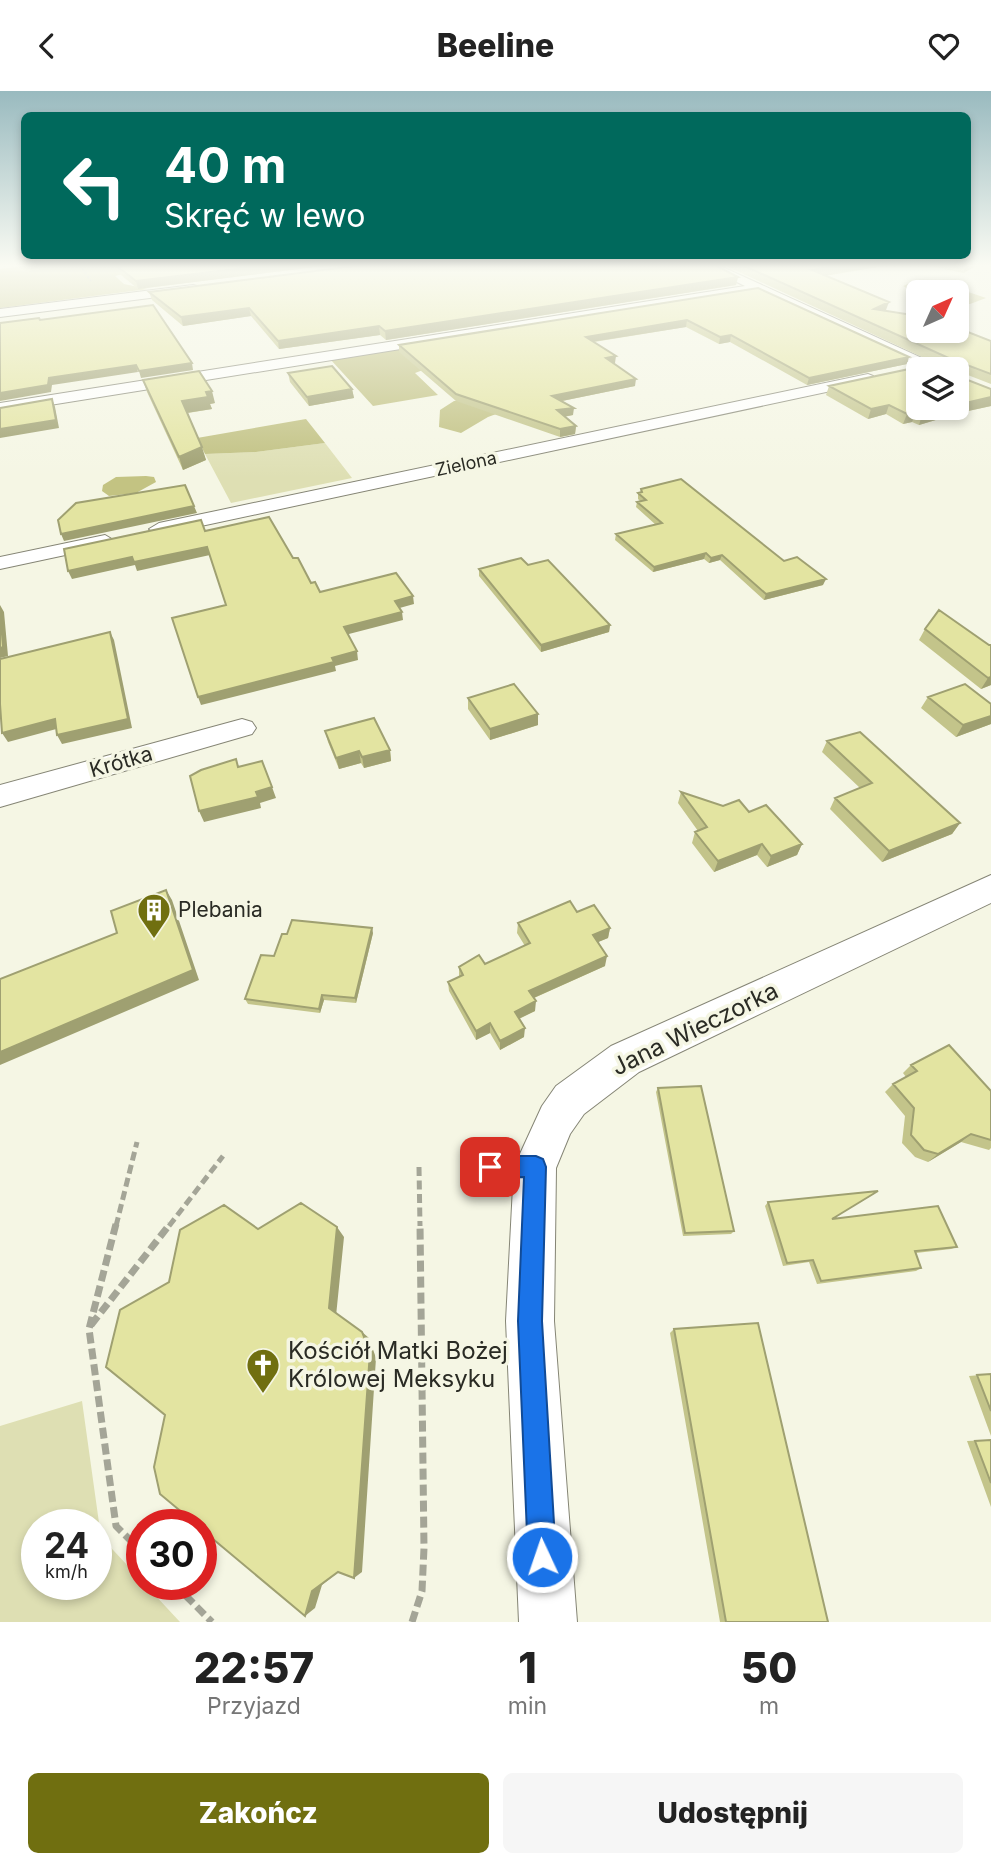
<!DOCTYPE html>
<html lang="pl">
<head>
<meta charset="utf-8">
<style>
  :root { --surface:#fff; --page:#f6f6f6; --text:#222; --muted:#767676; --accent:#706f10 }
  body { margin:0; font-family:Inter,sans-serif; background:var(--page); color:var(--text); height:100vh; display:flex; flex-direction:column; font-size:26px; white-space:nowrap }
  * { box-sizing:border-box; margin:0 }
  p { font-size:23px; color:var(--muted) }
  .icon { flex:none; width:38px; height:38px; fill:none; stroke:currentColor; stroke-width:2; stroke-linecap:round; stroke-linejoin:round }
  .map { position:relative; height:1531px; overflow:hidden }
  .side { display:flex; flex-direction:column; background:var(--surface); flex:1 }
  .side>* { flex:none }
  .hud { position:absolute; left:21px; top:21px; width:950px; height:147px; border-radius:10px; box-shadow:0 4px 10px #0003; background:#00695c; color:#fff; overflow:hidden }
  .needle { width:46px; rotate:45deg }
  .controls { position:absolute; left:906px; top:189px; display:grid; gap:14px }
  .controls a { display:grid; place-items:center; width:63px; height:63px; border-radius:10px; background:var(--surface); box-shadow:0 4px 10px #0003; font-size:35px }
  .speed { position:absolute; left:21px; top:1418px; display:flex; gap:14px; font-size:35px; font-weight:700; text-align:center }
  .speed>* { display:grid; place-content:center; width:91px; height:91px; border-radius:50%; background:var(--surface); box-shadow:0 4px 10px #0003; line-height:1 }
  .speed small { font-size:18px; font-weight:400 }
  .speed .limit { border:10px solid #d22; background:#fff; color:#111 }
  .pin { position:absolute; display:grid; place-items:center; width:60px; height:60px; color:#fff; margin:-30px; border-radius:14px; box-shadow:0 4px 10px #0006 }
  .me { position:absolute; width:77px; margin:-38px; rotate:357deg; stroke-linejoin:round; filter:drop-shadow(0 0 5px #0008) }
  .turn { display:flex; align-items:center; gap:24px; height:147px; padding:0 28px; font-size:32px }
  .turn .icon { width:91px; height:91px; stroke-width:2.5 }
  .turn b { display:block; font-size:49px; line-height:60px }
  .eta { display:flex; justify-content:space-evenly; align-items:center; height:119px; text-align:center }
  .eta b { font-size:42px; font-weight:800; line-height:49px }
  .primary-button { display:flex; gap:14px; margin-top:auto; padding:14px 28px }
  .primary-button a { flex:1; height:80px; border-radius:10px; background:var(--accent); color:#fff; font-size:28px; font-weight:800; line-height:80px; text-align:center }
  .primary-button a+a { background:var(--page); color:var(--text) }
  header { display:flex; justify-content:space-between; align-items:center; height:91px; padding:0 28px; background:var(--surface); font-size:32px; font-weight:800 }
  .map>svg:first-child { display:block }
  .green { fill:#dedfb3; fill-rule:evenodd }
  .forest { fill:#bfbf7e }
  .water { fill:#c3c382 }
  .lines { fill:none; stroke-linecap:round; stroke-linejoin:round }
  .lane-casing { stroke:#858575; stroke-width:2 }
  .street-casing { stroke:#858575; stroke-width:2 }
  .path-far2 { stroke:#a4a597; stroke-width:2; stroke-dasharray:2.5 2; stroke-linecap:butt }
  .path-far1 { stroke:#a4a597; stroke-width:5; stroke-dasharray:9 4.5; stroke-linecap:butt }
  .path { stroke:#a4a597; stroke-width:7; stroke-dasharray:11 5; stroke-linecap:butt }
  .lane { fill:#fff; fill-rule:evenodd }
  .street { fill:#fff; fill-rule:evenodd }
  .wall { fill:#c3c48a }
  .shaded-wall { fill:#9fa071 }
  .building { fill:#e3e4a1; stroke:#9fa071; stroke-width:2 }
  .route { fill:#1a73e8; stroke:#114b97; stroke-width:2 }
  .labels { text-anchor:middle; stroke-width:7; stroke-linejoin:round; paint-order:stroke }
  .far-street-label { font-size:18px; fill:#2a2b24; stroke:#f5f6e4 }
  .street-label { font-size:21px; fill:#2a2b24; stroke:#f5f6e4 }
  .poi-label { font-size:21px; fill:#2a2b24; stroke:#f5f6e4; text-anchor:start }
  .near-street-label { font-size:24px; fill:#2a2b24; stroke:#f5f6e4 }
  .near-poi-label { font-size:24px; fill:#2a2b24; stroke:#f5f6e4; text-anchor:start }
</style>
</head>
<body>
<header><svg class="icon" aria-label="back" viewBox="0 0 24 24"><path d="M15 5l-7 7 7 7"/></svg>Beeline<svg class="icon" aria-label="heart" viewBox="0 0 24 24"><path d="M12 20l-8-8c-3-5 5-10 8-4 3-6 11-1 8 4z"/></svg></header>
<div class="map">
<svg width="991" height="1531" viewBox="0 0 991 1531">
  <rect width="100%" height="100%" fill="#f5f6e4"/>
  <path class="green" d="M 325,352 L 352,387 L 231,412 L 205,363 L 256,361 Z
    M 82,1310 L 101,1446 L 180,1531 L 0,1531 L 0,1335 ZM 37,1433 L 96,1433 L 96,1493 L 37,1493 Z"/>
  <path class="forest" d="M 40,173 L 161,173 L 115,185 L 124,193 L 148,198 L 0,217 L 0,178 Z
    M 415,255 L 423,279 L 415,282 L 438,304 L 373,315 L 331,269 Z
    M 524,300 L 529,311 L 488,326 L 461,342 L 439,336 L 440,319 L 454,310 Z
    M 306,328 L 325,352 L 256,361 L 205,363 L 197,347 Z"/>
  <path class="water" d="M 915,190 L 936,190 L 986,207 L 970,213 L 958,213 L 957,201 L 919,201 L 919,204 L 903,195 Z
    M 146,385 L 154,386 L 156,391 L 136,402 L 109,405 L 102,400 L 103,394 L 116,386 Z"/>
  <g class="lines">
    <defs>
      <path id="lane" d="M 490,1066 L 533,1066 L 540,1069 L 543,1076 L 540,1083 C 526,1089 497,1089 483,1083 L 480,1076 L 483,1069 Z"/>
      <path id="street" d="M 700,173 L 716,173 L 946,278 L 926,278 L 757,201 L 0,322 L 0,312 L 745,195 Z
        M 193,194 L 197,195 L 197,201 L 0,226 L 0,218 Z
        M 868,283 L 873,285 L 873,291 L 159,444 L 149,438 L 159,432 Z
        M 105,444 L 115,450 L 112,454 L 0,478 L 0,466 Z
        M 242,628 L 252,631 L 256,637 L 252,643 L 0,716 L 0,694 Z
        M 991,784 L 991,812 L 639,981 L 584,1023 L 570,1043 L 556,1077 L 554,1230 L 577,1531 L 519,1531 L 506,1230 L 514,1076 L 542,1015 L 556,995 L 611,955 Z"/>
    </defs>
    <use href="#lane" class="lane-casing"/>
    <use href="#street" class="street-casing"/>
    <path class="path-far2" d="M 83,173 L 83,179 L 91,190"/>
    <path class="path-far1" d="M 419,1076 L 420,1135
      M 116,1135 L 137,1051
      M 169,1135 L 223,1065"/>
    <path class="path" d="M 116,1133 L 89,1238 L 116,1435 L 142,1461
      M 91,1234 L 170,1133
      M 174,1493 L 212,1531
      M 412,1531 L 422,1500 L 424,1457 L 420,1133"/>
    <use href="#lane" class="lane"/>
    <use href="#street" class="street"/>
  </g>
  <path class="wall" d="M 139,173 L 339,173 L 138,198 L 121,184 L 118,176 Z
    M 722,173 L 896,173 L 825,185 L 886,219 L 885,220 L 953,244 L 991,250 L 991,293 L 960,281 L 960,286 L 991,298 L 991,315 L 959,322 L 919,334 L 912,331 L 903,333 L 886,323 L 868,328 L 826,304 L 829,295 L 923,275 L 935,272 Z
    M 921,173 L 981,173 L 963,182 Z
    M 738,186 L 736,194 L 386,249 L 380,244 L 279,258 L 251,225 L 183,235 L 152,209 L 149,201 Z
    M 758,197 L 907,273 L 807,294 L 730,251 L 719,253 L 686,236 L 594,251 L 615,272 L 614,272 L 635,295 L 562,310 L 573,324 L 564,326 L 576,335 L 575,343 L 560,346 L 456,310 L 399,261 L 399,254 Z
    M 288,282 L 352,298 L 354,307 L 309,315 L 290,291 Z
    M 143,289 L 215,312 L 210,313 L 212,318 L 188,322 L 206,369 L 183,379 L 147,301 Z
    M 641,398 L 784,470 L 823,494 L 764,509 L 720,469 L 709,472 L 704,468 L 653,481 L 615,449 L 616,443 L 656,434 L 636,416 L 637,411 L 640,410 L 638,408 L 638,402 L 640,402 Z
    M 528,474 L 610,534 L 609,541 L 541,561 L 479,485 L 479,478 Z
    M 925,538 L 989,554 L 991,594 L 981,598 L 919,549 Z
    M 928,606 L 991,613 L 991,633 L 956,646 L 921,617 Z
    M 468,607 L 538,623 L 538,634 L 490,649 L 468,618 Z
    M 325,640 L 390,659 L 391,670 L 364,677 L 361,672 L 339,678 L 328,651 Z
    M 827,650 L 960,732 L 952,743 L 882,771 L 830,718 L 835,707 L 860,697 L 822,661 Z
    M 681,701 L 723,715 L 749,721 L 802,753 L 797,764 L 767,776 L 757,764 L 714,781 L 692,752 L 695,741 L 698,740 L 678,712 Z
    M 577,821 L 610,837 L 608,847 L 598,851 L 605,875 L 534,907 L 535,920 L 519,928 L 524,946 L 500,959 L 490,942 L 476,949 L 449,900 L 448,891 L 459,886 L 459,876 L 485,873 L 525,855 L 517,842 L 518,832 Z
    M 373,842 L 356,912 L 324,909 L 320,922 L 248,913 L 245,908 L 274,865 Z
    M 911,974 L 991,1000 L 991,1057 L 989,1059 L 961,1051 L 928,1071 L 915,1066 L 902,1052 L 905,1025 L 885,1001 L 893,993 L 906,986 L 903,982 Z
    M 658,997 L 734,1140 L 731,1143 L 683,1145 L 656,1001 Z
    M 874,1103 L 833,1127 L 957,1156 L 951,1158 L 916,1162 L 921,1177 L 916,1180 L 817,1193 L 809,1171 L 783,1175 L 765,1115 L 768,1111 Z
    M 674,1238 L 828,1531 L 720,1531 L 670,1242 Z
    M 991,1283 L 991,1345 L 969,1285 Z
    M 991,1349 L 991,1416 L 967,1350 Z"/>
  <path class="shaded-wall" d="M 276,173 L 339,173 L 138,198 L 136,190 Z
    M 852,173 L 896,173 L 809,187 L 812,179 Z
    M 969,173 L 981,173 L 963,182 L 966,174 Z
    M 738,186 L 736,194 L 386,249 L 385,240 Z
    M 889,211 L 886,219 L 871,227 L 874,218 Z
    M 249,217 L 251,225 L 183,235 L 181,226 Z
    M 687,229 L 686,236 L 585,252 L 586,246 Z
    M 379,235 L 380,244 L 279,258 L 278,250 Z
    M 731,244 L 730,251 L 719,253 L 720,246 Z
    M 616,265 L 615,272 L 605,274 L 606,267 Z
    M 909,266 L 907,273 L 807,294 L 809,287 Z
    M 192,272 L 193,279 L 141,287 L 139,280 Z
    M 136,274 L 138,281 L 52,294 L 51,301 L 0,310 L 0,302 L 49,287 Z
    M 636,288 L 635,295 L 552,312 L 552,305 Z
    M 352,298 L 354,307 L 309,315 L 307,306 Z
    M 212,300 L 215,312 L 210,313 L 212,318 L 186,322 L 182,310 L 206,301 Z
    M 991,306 L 991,315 L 959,322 L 919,334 L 922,324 L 948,317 L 957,317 L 957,314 Z
    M 52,308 L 55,316 L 59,337 L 0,347 L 0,338 Z
    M 889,314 L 886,323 L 868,328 L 871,318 Z
    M 574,317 L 573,324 L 556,327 L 557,319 Z
    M 916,321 L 912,331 L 903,333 L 907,323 Z
    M 576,335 L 575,343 L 560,346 L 560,338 Z
    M 202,356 L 206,369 L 183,379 L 179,366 Z
    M 194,415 L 197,422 L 64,450 L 61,443 Z
    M 207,456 L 210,464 L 137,480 L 135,474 L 72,488 L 68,480 L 132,466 Z
    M 706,462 L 704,468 L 653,481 L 654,476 Z
    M 722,464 L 720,469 L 709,472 L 711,467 Z
    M 826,488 L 823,494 L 764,509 L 766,503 Z
    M 413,505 L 414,513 L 396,518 L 395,510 Z
    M 0,514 L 4,521 L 8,565 L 0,567 Z
    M 402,521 L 403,529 L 345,544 L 344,536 Z
    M 610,534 L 609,541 L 541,561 L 541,554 Z
    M 110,541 L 114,549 L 132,637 L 62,653 L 57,644 Z
    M 357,560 L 358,569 L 335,575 L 336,580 L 201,614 L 198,606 Z
    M 991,586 L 991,594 L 981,598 L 988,587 Z
    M 538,623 L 538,634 L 490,649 L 490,638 Z
    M 991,625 L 991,633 L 956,646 L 963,634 Z
    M 55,628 L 60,637 L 8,651 L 2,642 Z
    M 390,659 L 391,670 L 364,677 L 362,666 Z
    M 359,660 L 361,672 L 339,678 L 336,667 Z
    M 272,696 L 276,707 L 260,712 L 261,717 L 204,731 L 199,720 Z
    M 960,732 L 952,743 L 882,771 L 889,760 Z
    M 762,753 L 757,764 L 714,781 L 718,770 Z
    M 802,753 L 797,764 L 767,776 L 771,765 Z
    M 166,799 L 172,809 L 199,889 L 0,974 L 0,961 Z
    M 372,837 L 373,842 L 356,912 L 355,907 Z
    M 610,837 L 608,847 L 591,854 L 593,844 Z
    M 607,865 L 605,875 L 529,909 L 529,900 Z
    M 322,904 L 324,909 L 320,922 L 319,918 Z
    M 536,910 L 535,920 L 514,930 L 515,921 Z
    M 490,932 L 490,942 L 476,949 L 476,940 Z
    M 525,937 L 524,946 L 500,959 L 500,950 Z
    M 971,1043 L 961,1051 L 928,1071 L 938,1063 Z
    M 337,1136 L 344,1146 L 336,1225 L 329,1217 Z
    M 362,1241 L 369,1247 L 376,1267 L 362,1481 L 354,1487 Z
    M 346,1475 L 322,1494 L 315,1517 L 305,1525 L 312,1500 Z"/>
  <path class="building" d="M 140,173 L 276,173 L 136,190 L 118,176 Z
    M 371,173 L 713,173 L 738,186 L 385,240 L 379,235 L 278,250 L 249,217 L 181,226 L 149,201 Z
    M 740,173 L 852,173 L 812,179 L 889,211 L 874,218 L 919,225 L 919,240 L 952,240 L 953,244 L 968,241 L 991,250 L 991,283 L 959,271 L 960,286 L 991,298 L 991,306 L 957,314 L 957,278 L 919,278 L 919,317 L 948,317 L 922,324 L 916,321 L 907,323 L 889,314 L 871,318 L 829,295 L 923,275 L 925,272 L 949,272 L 951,268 Z
    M 758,197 L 909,266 L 809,287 L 731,244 L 720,246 L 687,229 L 586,246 L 616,265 L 606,267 L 636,288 L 552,305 L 574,317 L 557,319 L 576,335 L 560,338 L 456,303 L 399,254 Z
    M 153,214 L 192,272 L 139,280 L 136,274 L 49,287 L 48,294 L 0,302 L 0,232 L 39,227 L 40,229 Z
    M 332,275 L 352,298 L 307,306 L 288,282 Z
    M 199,280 L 212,300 L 206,301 L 208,306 L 182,310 L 202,356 L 179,366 L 143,289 Z
    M 52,308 L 56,329 L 0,338 L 0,317 Z
    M 681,388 L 784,470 L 797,466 L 826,488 L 766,503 L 722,464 L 711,467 L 706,462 L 654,476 L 616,443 L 662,432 L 637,411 L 646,409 L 638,402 L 642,401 L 641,398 Z
    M 185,394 L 194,415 L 61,443 L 58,429 L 76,412 Z
    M 269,426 L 293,467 L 298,467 L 311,492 L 315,491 L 320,501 L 396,482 L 413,505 L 395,510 L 402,521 L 344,536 L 357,560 L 332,567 L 334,571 L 198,606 L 172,527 L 226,514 L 207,456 L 134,471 L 132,466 L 68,480 L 64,458 L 201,429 L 205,440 Z
    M 521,467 L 528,474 L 548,469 L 610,534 L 541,554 L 479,478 Z
    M 0,518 L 3,556 L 0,557 Z
    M 939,519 L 989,554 L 991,554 L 991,586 L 988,587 L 925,538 Z
    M 110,541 L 128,628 L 57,644 L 55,628 L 2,642 L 0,613 L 0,568 Z
    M 514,593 L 538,623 L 490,638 L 468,607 Z
    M 965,593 L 991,613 L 991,625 L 963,634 L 928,606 Z
    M 374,627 L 390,659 L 362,666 L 359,660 L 336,667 L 325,640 Z
    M 860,641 L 960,732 L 889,760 L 835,707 L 872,692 L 827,650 Z
    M 236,668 L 238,676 L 262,670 L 272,696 L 256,701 L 258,706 L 199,720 L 190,685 L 201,679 Z
    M 681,701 L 723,715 L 739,709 L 749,721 L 766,714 L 802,753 L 771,765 L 762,753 L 718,770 L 695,741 L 707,736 Z
    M 166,799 L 193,879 L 0,961 L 0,888 L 117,842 L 111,820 Z
    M 570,810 L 577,821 L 594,814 L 610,837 L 593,844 L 607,865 L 529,900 L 536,910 L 515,921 L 525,937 L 500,950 L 490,932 L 476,940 L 448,891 L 463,884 L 459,876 L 479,864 L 485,873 L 530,852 L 518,832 Z
    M 292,829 L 372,837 L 355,907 L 322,904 L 319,918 L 245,908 L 261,864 L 274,865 L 282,843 L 287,843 Z
    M 949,954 L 991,1000 L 991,1049 L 971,1043 L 938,1063 L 924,1059 L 911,1044 L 914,1017 L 893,993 L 917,980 L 911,974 Z
    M 701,995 L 734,1140 L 685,1142 L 658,997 Z
    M 878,1100 L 832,1128 L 938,1115 L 957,1156 L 915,1160 L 921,1177 L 821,1190 L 813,1169 L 787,1172 L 768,1111 Z
    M 301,1112 L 337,1136 L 329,1217 L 362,1241 L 370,1261 L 354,1487 L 338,1481 L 312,1500 L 305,1525 L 201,1438 L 201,1433 L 196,1433 L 160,1403 L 154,1376 L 165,1324 L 106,1276 L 120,1219 L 169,1191 L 180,1139 L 224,1114 L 258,1138 Z
    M 758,1232 L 828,1531 L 726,1531 L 674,1238 Z
    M 991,1283 L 991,1320 L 977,1284 Z
    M 991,1349 L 991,1392 L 975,1350 Z"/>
  <linearGradient id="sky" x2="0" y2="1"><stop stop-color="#99babf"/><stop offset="0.45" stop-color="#fafbf3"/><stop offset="1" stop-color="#fafbf3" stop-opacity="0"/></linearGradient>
  <rect width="991" height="387" fill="url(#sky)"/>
  <path class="route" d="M 490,1065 L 536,1065 L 543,1068 L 546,1076 L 542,1230 L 556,1466 L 552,1476 L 542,1480 L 532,1476 L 528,1466 L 518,1230 L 524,1086 L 490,1087 L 483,1084 L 479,1076 L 483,1069 Z"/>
  <defs>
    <symbol id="building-pin" viewBox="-11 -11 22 30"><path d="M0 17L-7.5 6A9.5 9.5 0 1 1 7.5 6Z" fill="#706f10" stroke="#f5f6e4"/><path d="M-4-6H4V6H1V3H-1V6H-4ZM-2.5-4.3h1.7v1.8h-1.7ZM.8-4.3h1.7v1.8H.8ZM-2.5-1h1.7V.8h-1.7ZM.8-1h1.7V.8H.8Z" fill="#fff"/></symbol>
    <symbol id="church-pin" viewBox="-11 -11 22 30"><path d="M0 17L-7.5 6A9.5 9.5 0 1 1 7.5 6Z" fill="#706f10" stroke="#f5f6e4"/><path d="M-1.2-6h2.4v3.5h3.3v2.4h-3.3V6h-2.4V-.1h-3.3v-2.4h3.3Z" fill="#fff"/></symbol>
  </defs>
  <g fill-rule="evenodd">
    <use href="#building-pin" x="135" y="800" width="38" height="52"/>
    <use href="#church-pin" x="244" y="1255" width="38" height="52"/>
  </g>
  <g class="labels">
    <g class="far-street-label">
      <text transform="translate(466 373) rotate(-12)" y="6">Zielona</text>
    </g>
    <g class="street-label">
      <text transform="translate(121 671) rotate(-16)" y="7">Krótka</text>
    </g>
    <g class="poi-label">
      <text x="178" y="826">Plebania</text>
    </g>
    <g class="near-street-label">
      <text transform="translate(695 938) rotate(-26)" y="8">Jana Wieczorka</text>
    </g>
    <g class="near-poi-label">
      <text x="288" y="1268">Kościół Matki Bożej<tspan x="288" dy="28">Królowej Meksyku</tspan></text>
    </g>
  </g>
</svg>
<div class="controls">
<a><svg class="needle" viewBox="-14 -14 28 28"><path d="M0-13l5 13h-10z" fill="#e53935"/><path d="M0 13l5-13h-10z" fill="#767676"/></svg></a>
<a><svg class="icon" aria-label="layers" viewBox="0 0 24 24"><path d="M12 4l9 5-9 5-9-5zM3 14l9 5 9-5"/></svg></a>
</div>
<div class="speed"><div>24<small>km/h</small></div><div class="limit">30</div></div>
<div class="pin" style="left:490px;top:1076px;background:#d93025"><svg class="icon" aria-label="arrive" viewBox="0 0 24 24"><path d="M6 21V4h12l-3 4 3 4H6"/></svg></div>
<svg class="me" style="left:542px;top:1466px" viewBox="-20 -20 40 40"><circle r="17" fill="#1a73e8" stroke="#fff" stroke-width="3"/><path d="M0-11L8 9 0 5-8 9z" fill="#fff"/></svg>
<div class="hud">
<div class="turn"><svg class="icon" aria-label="left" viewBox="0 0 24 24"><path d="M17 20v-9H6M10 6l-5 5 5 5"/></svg><div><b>40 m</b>Skręć w lewo</div></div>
</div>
</div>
<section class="side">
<div class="eta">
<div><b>22:57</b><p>Przyjazd</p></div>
<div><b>1</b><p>min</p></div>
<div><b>50</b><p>m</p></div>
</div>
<div class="primary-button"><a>Zakończ</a><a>Udostępnij</a></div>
</section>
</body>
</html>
